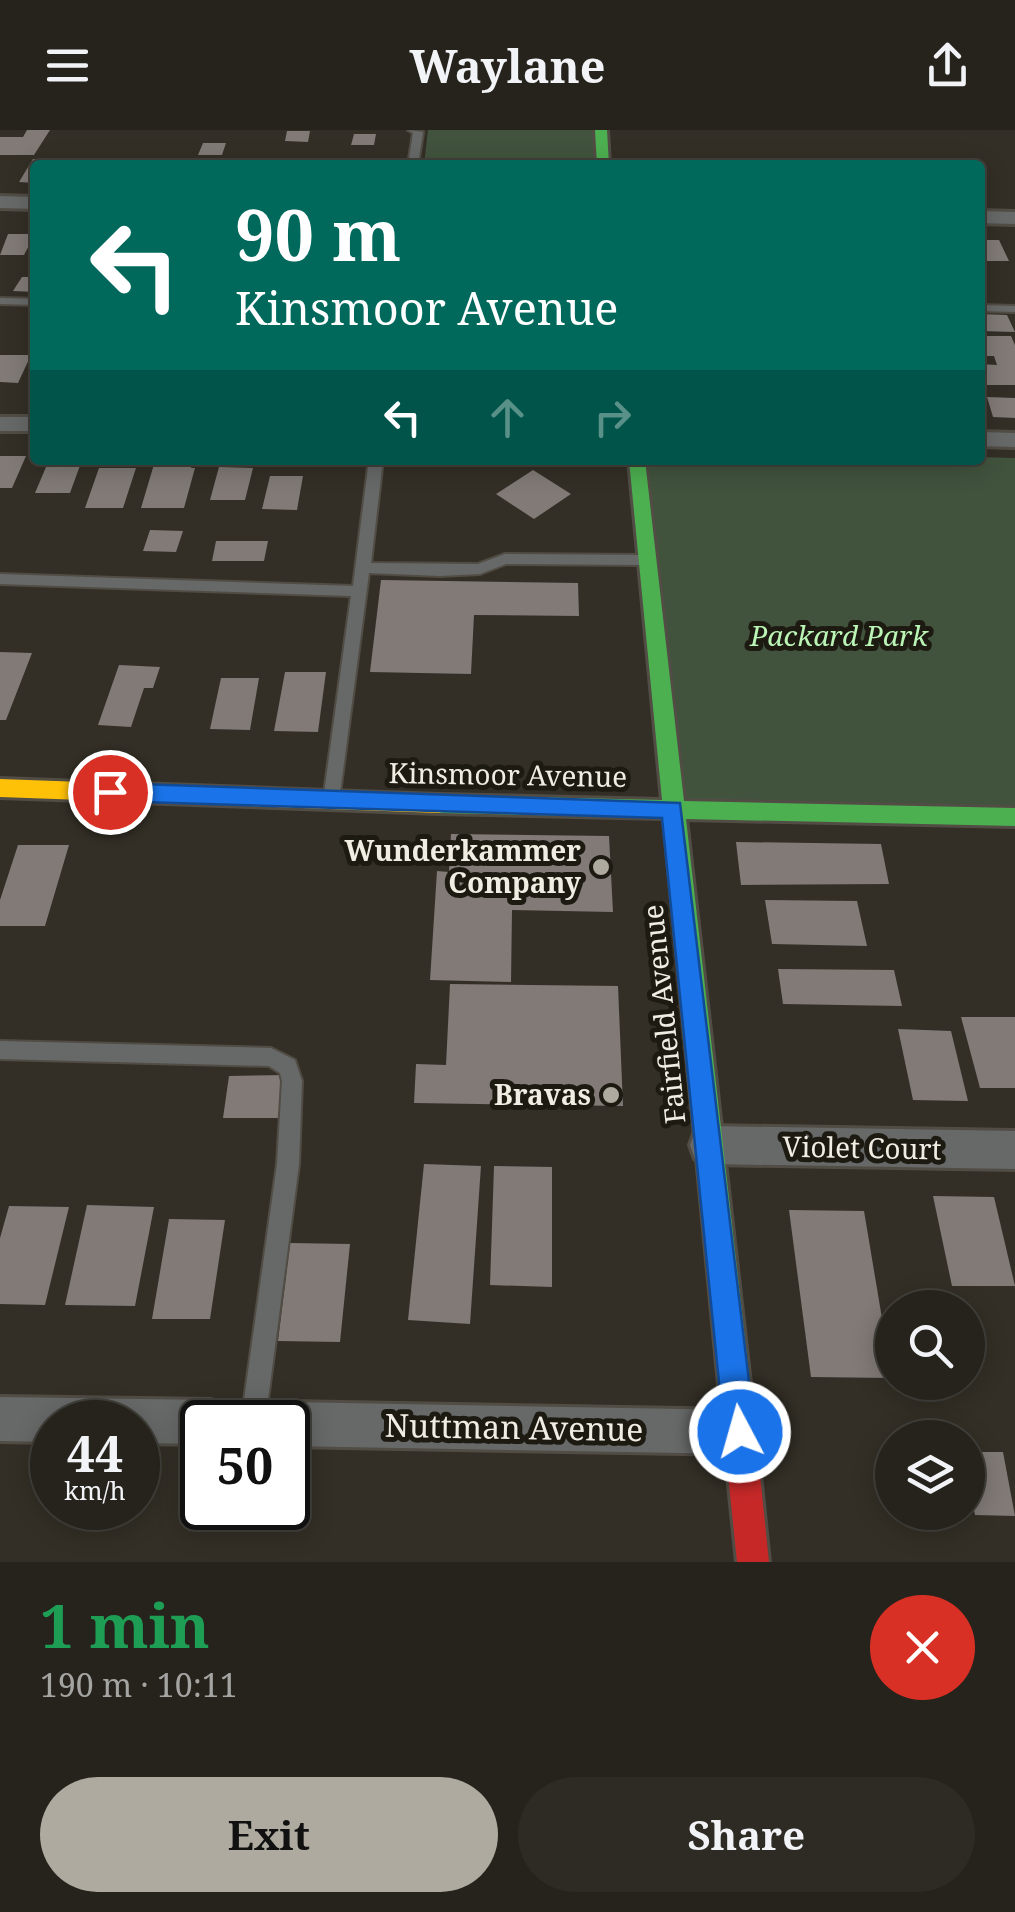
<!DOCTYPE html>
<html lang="en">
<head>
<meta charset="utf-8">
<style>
  :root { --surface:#26231c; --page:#2e2b25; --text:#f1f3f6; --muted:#a4a4a3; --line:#42403b; --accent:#aeaaa0 }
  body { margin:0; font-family:"Noto Serif",serif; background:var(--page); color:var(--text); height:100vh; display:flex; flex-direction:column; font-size:38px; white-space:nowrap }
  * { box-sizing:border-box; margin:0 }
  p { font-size:32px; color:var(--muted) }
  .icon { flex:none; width:55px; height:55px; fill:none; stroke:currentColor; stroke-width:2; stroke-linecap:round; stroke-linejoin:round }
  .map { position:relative; height:1432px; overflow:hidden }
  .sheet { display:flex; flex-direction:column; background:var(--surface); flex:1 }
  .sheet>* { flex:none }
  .hud { position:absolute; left:30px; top:30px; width:955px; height:305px; border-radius:10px; box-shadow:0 5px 25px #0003,0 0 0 2px var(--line); background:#00695c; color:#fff; overflow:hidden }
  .tools { position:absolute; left:875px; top:1160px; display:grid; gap:20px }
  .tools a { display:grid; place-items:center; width:110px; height:110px; border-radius:50%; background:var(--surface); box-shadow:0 5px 25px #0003,0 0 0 2px var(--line); font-size:50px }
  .speed { position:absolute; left:30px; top:1270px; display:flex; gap:20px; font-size:50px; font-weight:700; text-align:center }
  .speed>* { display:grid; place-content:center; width:130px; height:130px; border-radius:50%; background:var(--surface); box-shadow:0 5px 25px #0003,0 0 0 2px var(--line); line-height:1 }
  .speed small { font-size:25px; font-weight:400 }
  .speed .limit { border:5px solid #111; border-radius:15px; background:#fff; color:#111 }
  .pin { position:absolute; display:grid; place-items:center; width:85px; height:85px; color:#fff; margin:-42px; border:5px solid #fff; border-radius:50%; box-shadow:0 2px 10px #0007 }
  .me { position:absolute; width:110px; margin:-55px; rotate:354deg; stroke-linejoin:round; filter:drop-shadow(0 0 8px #0008) }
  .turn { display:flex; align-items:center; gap:35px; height:210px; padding:0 40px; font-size:45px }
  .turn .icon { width:130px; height:130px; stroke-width:2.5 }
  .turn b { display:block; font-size:70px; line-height:85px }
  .lanes { display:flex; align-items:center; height:95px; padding:0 40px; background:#0003; justify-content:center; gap:50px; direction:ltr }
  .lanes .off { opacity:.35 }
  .round { display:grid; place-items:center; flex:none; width:105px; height:105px; border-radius:52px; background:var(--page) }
  .overview { display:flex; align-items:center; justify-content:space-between; height:170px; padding:0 40px }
  h1 { font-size:60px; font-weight:700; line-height:75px; color:#1e9e55 }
  .action { display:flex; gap:20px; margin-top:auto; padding:20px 40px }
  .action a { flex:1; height:115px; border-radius:60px; background:var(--accent); color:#111; font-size:40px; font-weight:700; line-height:115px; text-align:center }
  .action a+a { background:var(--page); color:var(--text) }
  header { display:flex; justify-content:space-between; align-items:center; height:130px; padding:0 40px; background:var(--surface); font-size:45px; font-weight:700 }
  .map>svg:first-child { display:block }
  .green { fill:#41533d }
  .building { fill:#817a77 }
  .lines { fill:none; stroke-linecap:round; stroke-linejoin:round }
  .lane-casing { stroke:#514d45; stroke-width:4 }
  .street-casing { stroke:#514d45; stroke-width:6 }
  .fast-casing { stroke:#514d45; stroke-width:6 }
  .slow-casing { stroke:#514d45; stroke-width:6 }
  .jam-casing { stroke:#514d45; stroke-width:6 }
  .lane { fill:#666968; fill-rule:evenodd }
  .street { fill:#666968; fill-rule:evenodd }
  .fast { fill:#4caf50; fill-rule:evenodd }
  .slow { fill:#ffc107; fill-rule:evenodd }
  .jam { fill:#c62828; fill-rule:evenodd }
  .route { fill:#1a73e8; stroke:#114b97; stroke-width:2.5 }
  .poi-dot { fill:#aeaaa0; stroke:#1d1a12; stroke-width:4 }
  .labels { text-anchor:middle; stroke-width:10; stroke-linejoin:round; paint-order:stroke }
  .park-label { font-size:28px; font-style:italic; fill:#baf5b6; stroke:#1d1a12 }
  .street-label { font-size:28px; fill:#f1ede2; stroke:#1d1a12 }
  .poi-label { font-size:28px; font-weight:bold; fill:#f1ede2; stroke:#1d1a12; text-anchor:end }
  .near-street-label { font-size:32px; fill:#f1ede2; stroke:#1d1a12 }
</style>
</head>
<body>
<header><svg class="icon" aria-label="menu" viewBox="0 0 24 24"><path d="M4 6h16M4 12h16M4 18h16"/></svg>Waylane<svg class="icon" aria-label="share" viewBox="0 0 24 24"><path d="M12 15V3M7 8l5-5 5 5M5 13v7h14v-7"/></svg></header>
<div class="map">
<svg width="1015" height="1432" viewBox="0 0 1015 1432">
  <rect width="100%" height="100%" fill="#332f26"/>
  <path class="green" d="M 428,0 L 601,0 L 603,35 L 424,35 Z
    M 980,327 L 1015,328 L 1015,687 L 672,679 L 636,330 L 980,330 Z"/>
  <path class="building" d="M 27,0 L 50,0 L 34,25 L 0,25 L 0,7 L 23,7 Z
    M 287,1 L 310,1 L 308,12 L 285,11 Z
    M 354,4 L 376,4 L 374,15 L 351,15 Z
    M 203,13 L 226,13 L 222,25 L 198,25 Z
    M 33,29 L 58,30 L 55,35 L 35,35 L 35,53 L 19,52 Z
    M 8,104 L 35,104 L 24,125 L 0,125 Z
    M 980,110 L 999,110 L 1009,131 L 980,131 Z
    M 22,147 L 35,147 L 35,162 L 13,161 Z
    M 980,184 L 1007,185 L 1015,202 L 980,201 Z
    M 980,206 L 1011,206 L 1015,215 L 1015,255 L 985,255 L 980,234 L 997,235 L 994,226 L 980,226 Z
    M 0,225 L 31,225 L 18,253 L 0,252 Z
    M 987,267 L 1015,268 L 1015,288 L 993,287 Z
    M 0,326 L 26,326 L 12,358 L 0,358 Z
    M 49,330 L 82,330 L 70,363 L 35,363 Z
    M 155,331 L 193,332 L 191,338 L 195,338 L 184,378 L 141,378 Z
    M 219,337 L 253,338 L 245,370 L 210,370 Z
    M 99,338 L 136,338 L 123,378 L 85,378 Z
    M 533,340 L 571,364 L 534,389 L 496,364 Z
    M 270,346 L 303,346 L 297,380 L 262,379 Z
    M 150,400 L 183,401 L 176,422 L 143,421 Z
    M 216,411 L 268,411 L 264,431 L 212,431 Z
    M 381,450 L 578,453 L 579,486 L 474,485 L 471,544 L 370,542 Z
    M 0,522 L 32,523 L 6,590 L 0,590 Z
    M 119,535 L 160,537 L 153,558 L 144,558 L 131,597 L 98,595 Z
    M 285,542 L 326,542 L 318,602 L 274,601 Z
    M 221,548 L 259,548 L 250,600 L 210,599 Z
    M 451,704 L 609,706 L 613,782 L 512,780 L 511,852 L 430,850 L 437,741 L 449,742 Z
    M 736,712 L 881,714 L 889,754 L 741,755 Z
    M 18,715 L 69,715 L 45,796 L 0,796 L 0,770 Z
    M 765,770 L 857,771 L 867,816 L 772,814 Z
    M 778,839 L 894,840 L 902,876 L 783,874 Z
    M 450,854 L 618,856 L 623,976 L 414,973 L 416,934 L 446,935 Z
    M 961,887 L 1015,887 L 1015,958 L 980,958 Z
    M 898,899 L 951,901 L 968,971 L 913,970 Z
    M 286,945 L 280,988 L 223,988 L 229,946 Z
    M 424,1034 L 481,1036 L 470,1194 L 408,1190 Z
    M 494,1036 L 552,1037 L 552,1157 L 490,1155 Z
    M 933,1066 L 994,1067 L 1015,1156 L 952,1156 Z
    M 87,1075 L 154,1077 L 135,1176 L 65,1175 Z
    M 9,1076 L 69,1077 L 45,1175 L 0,1174 L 0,1108 Z
    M 789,1080 L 864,1081 L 892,1248 L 811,1247 Z
    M 169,1089 L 225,1090 L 210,1189 L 152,1189 Z
    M 290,1113 L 350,1114 L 340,1212 L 278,1211 Z
    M 968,1322 L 1003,1322 L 1015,1386 L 975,1385 L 968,1352 Z"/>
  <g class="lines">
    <defs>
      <path id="lane" d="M 408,0 L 423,2 L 418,35 L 408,35 L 413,3 Z
        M 0,168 L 35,169 L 35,175 L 0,174 Z
        M 980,175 L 1015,176 L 1015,182 L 980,181 Z
        M 369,330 L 383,330 L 371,433 L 478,434 L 505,424 L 646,425 L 653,430 L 646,435 L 506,434 L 480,444 L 440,446 L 369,443 L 339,671 L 337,676 L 325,676 L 323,671 L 351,466 L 0,454 L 0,444 L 353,456 Z
        M 0,911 L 271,918 L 295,930 L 302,951 L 299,1034 L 265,1292 L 241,1292 L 277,1034 L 282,951 L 280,943 L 269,936 L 0,929 Z"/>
      <path id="street" d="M 0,66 L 35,67 L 35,79 L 0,78 Z
        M 980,81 L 1015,82 L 1015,94 L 980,93 Z
        M 0,287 L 35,287 L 35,301 L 0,301 Z
        M 980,302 L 1015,303 L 1015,317 L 980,316 Z
        M 709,996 L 1015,1001 L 1015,1039 L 709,1034 L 695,1029 L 690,1015 L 695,1001 Z
        M 0,1267 L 211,1270 L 227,1276 L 233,1292 L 202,1292 L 202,1314 L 138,1313 L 138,1292 L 52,1292 L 52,1312 L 0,1311 Z
        M 288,1272 L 740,1280 L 756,1286 L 762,1302 L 756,1318 L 740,1324 L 288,1316 L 288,1292 L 266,1292 L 272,1278 Z"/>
      <path id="fast" d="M 595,0 L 607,0 L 609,35 L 597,35 Z
        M 629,330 L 645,330 L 684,671 L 1015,678 L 1015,696 L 686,689 L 756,1306 L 751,1317 L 740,1322 L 729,1317 L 724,1306 L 664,688 L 439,683 L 431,680 L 428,674 L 431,668 L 439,665 L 662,670 Z"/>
      <path id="slow" d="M 0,649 L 439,665 L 447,668 L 450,674 L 447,680 L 439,683 L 0,667 Z"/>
      <path id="jam" d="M 740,1290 L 751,1295 L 756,1306 L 769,1432 L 737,1432 L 724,1306 L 729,1295 Z"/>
    </defs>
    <use href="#lane" class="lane-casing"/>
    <use href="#street" class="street-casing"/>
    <use href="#fast" class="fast-casing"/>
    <use href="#slow" class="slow-casing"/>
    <use href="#jam" class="jam-casing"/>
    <use href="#lane" class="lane"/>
    <use href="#street" class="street"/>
    <use href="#fast" class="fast"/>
    <use href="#slow" class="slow"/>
    <use href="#jam" class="jam"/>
  </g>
  <path class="route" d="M 110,653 L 680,673 L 755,1302 L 751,1313 L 740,1318 L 728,1313 L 724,1302 L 662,688 L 110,671 L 99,662 Z"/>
  <g class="poi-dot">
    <circle cx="601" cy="737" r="10"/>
    <circle cx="611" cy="965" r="10"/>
  </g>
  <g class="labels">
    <g class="park-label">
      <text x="839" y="516">Packard Park</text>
    </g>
    <g class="street-label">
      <text transform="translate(508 645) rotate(1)" y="10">Kinsmoor Avenue</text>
      <text transform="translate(664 884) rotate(-96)" y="10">Fairfield Avenue</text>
      <text transform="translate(862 1018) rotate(1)" y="10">Violet Court</text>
    </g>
    <g class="poi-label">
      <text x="581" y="731">Wunderkammer<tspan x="581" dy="32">Company</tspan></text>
      <text x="591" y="975">Bravas</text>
    </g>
    <g class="near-street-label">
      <text transform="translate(514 1298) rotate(1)" y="11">Nuttman Avenue</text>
    </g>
  </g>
</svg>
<div class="tools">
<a><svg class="icon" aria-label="search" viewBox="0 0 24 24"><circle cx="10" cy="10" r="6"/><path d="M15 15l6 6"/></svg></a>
<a><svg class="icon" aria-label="layers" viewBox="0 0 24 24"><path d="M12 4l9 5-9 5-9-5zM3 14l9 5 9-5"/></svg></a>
</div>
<div class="speed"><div>44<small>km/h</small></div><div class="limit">50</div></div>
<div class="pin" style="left:110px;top:662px;background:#d93025"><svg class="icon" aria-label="arrive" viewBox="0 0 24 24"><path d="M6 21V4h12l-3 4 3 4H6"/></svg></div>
<svg class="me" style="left:740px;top:1302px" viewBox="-20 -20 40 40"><circle r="17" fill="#1a73e8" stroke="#fff" stroke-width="3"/><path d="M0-11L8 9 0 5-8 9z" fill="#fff"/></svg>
<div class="hud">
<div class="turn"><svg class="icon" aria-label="left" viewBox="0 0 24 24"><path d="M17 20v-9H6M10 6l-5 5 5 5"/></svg><div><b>90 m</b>Kinsmoor Avenue</div></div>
<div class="lanes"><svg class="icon" aria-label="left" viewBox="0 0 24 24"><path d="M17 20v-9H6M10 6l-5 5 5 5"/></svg><svg class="icon off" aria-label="ahead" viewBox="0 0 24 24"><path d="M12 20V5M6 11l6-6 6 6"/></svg><svg class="icon off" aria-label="right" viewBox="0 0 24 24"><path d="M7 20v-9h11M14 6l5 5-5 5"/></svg></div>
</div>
</div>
<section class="sheet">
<div class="overview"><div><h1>1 min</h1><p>190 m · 10:11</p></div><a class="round" style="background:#d93025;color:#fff"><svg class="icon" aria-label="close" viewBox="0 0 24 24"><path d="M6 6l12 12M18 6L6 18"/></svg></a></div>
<div class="action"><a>Exit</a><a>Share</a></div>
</section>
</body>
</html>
